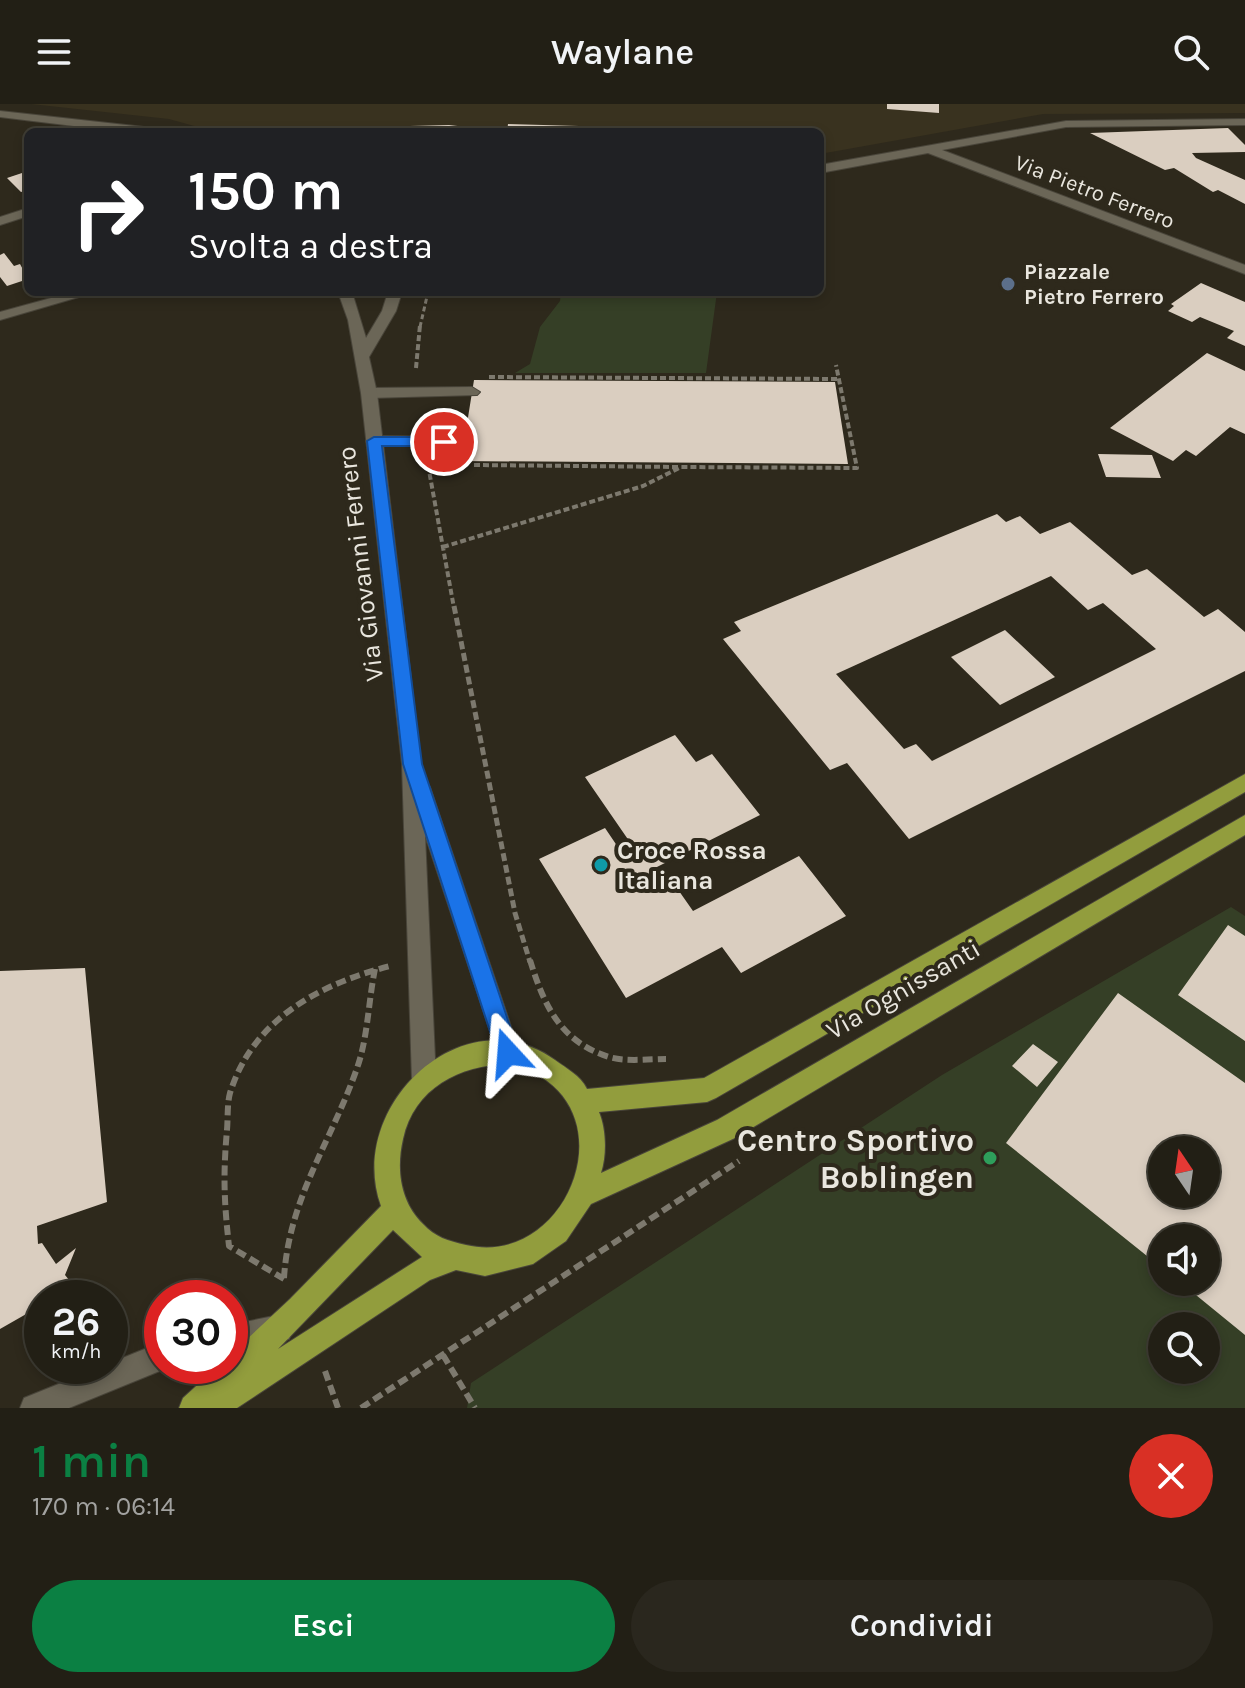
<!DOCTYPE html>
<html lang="it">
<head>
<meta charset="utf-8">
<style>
  :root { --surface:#221f15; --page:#2a271e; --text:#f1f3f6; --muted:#a2a2a0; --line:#3f3d34; --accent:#0b8043 }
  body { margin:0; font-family:Karla,sans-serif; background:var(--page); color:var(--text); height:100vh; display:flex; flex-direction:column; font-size:30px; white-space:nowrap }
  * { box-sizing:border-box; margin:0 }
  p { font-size:26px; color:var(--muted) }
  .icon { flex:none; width:44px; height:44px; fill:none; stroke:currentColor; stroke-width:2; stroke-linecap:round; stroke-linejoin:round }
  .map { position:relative; height:1304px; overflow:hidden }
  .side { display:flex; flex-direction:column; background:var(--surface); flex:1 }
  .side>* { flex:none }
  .top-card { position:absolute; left:24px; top:24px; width:800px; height:168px; border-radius:12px; box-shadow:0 4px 12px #0003,0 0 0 2px var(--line); background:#202124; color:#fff; overflow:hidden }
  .needle { width:52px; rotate:347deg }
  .fabs { position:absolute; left:1148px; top:1032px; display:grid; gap:16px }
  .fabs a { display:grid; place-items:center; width:72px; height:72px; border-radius:50%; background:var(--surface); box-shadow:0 4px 12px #0003,0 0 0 2px var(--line); font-size:40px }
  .speed { position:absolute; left:24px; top:1176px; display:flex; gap:16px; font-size:40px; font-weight:700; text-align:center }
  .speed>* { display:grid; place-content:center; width:104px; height:104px; border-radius:50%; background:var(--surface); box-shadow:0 4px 12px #0003,0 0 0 2px var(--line); line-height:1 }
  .speed small { font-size:20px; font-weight:400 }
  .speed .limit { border:12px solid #d22; background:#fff; color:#111 }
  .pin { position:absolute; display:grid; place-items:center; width:68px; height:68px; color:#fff; margin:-34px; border:4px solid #fff; border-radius:50%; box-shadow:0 2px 8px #0007 }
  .me { position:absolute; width:88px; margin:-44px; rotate:341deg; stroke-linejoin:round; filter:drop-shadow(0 0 6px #0008) }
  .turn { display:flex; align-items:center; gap:28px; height:168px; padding:0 32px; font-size:36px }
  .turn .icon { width:104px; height:104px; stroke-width:2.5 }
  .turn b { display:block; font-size:56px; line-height:68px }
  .round { display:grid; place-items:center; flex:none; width:84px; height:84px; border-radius:42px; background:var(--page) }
  .headline { display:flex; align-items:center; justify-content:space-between; height:136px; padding:0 32px }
  h1 { font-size:48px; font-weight:600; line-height:60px; color:var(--accent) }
  .cta { display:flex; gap:16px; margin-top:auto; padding:16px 32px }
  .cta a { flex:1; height:92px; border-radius:48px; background:var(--accent); color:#fff; font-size:32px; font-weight:600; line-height:92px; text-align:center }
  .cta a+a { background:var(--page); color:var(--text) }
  header { display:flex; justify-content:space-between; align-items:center; height:104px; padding:0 32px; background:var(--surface); font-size:36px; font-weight:600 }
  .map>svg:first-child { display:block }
  .built { fill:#39321f }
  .green { fill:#353f26; fill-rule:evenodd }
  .building { fill:#dacec0; fill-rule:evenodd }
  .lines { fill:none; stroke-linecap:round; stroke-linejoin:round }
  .lane-casing { stroke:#49453a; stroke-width:2 }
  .street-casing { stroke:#49453a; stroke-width:2 }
  .primary-casing { stroke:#49453a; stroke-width:2 }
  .path-far3 { stroke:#7d796e; stroke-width:3; stroke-dasharray:5 3; stroke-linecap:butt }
  .path-far2 { stroke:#7d796e; stroke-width:4; stroke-dasharray:6 3; stroke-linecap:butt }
  .path-far1 { stroke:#7d796e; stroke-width:5; stroke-dasharray:8 4; stroke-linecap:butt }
  .path { stroke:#7d796e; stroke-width:6; stroke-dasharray:10 5; stroke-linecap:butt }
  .lane { fill:#6b6657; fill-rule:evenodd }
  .street { fill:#6b6657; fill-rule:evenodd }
  .primary { fill:#929d3d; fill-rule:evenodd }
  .route { fill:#1a73e8; stroke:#114b97; stroke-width:2 }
  .service-dot { fill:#5c6f8a; stroke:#2e291c; stroke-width:3 }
  .culture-dot { fill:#0f9aa8; stroke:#2e291c; stroke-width:3 }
  .leisure-dot { fill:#2e9e5b; stroke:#2e291c; stroke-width:3 }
  .labels { text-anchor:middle; stroke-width:8; stroke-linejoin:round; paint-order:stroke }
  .far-street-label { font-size:22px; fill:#e9e6de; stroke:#2e291c }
  .far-poi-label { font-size:22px; font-weight:bold; fill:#e9e6de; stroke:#2e291c; text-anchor:start }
  .street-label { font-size:26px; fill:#e9e6de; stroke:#2e291c }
  .poi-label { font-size:26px; font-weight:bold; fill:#e9e6de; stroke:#2e291c; text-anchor:start }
  .near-poi-label { font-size:32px; font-weight:bold; fill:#e9e6de; stroke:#2e291c; text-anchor:end }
</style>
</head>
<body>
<header><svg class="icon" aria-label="menu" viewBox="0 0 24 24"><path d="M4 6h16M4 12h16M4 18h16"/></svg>Waylane<svg class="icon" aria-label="search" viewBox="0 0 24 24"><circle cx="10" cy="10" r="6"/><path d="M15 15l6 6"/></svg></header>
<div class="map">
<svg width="1245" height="1304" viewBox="0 0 1245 1304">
  <rect width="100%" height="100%" fill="#2e291c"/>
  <path class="built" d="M 31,0 L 1245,0 L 1245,9 L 1043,10 L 820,50 L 820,28 L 216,28 L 169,15 Z"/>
  <path class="green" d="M 561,188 L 717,188 L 706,269 L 515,269 L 530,260 L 540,223 L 560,197 Z
    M 1231,803 L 1245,812 L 1245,1304 L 467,1304 L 471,1279 L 942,971 ZM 1162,1046 L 1206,1046 L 1206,1090 L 1162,1090 ZM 1162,1134 L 1206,1134 L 1206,1178 L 1162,1178 ZM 1162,1222 L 1206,1222 L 1206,1266 L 1162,1266 Z"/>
  <path class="building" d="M 887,0 L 939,0 L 939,9 L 887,5 Z
    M 508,20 L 614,23 L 614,28 L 507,28 Z
    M 449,21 L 466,23 L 496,24 L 495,28 L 408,28 L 410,22 Z
    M 1228,24 L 1245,41 L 1245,48 L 1192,49 L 1196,54 L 1245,76 L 1245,100 L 1218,86 L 1213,88 L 1174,64 L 1165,66 L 1090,29 Z
    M 28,67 L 28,86 L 21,88 L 7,74 Z
    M 4,149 L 14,162 L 20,160 L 28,175 L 7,182 L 0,173 L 0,151 Z
    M 1201,179 L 1245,198 L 1245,242 L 1227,234 L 1234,227 L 1200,213 L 1192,218 L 1168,207 L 1174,202 L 1171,200 Z
    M 1207,249 L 1245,267 L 1245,330 L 1230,323 L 1196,352 L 1186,346 L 1173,357 L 1110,324 Z
    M 474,276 L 835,278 L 848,360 L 461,357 Z
    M 1098,350 L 1152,351 L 1161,374 L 1106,373 Z
    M 997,410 L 1006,418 L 1020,412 L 1040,430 L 1070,418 L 1132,471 L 1147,465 L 1204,513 L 1218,505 L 1245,528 L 1245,567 L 909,735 L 847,659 L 830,666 L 723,535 L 741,527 L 734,518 ZM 1051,472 L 1088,506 L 1103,499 L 1156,545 L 932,657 L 916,640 L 904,645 L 836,570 Z
    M 1005,526 L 1055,573 L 1000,601 L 951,553 Z
    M 675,631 L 696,658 L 712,650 L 760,711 L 649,767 L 660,783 L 672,777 L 693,807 L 799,752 L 846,812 L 741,869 L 722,843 L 626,894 L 539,755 L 605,724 L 624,752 L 636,747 L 585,673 Z
    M 1228,821 L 1245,832 L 1245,937 L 1178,891 Z
    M 85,864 L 107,1098 L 37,1122 L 38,1140 L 42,1139 L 56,1160 L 76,1144 L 65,1171 L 74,1182 L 56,1194 L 42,1194 L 42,1201 L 0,1225 L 0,867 Z
    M 1118,889 L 1245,979 L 1245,1231 L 1180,1178 L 1206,1178 L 1206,1134 L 1162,1134 L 1162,1164 L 1006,1039 ZM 1162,1046 L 1206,1046 L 1206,1090 L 1162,1090 Z
    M 1033,940 L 1058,958 L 1037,983 L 1012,962 Z"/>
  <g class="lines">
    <defs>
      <path id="lane" d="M 472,283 L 480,288 L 477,291 L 369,294 L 361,289 L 369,284 Z
        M 374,332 L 464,333 L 472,338 L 464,343 L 368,341 L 366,337 Z
        M 279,1211 L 289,1215 L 293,1225 L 289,1235 L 230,1249 L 230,1221 Z
        M 162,1238 L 162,1262 L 172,1262 L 69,1304 L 20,1304 L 24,1294 L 103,1262 L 110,1262 L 110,1259 Z"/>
      <path id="street" d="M 0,7 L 153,24 L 159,28 L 123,28 L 0,13 Z
        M 1245,15 L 1245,21 L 1066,23 L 942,46 L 1245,161 L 1245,170 L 928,49 L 820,69 L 820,61 L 1066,17 Z
        M 28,104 L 28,112 L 0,121 L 0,113 Z
        M 73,188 L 96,188 L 0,216 L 0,208 Z
        M 338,188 L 352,188 L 366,234 L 382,207 L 388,188 L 402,188 L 396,207 L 369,253 L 377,289 L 423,676 L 430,683 L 520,949 L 516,957 L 508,960 L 500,957 L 425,731 L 436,977 L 433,985 L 424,989 L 415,985 L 412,977 L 402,660 L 361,289 L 348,216 Z"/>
      <path id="primary" d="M 1245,670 L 1245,688 L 716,994 L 707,998 L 599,1008 C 606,1025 607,1050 601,1069 L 717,1016 L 1245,711 L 1245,731 L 735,1034 L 591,1100 L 566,1137 L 533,1160 L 485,1172 L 456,1166 L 430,1176 L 237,1304 L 179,1304 L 183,1294 L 218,1262 L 230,1262 L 230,1251 L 290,1195 L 381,1102 C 345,1002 464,890 555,956 C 567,965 580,971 587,985 L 704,974 ZM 508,960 C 636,989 573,1166 466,1141 C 448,1137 435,1133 423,1120 C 400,1098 396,1065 403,1035 C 414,984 460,961 508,960 ZM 393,1126 L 422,1153 L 278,1245 Z"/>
    </defs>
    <use href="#lane" class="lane-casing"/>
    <use href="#street" class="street-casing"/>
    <use href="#primary" class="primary-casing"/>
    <path class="path-far3" d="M 420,223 L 428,188"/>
    <path class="path-far2" d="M 416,264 L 420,221
      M 489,273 L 838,275
      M 428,361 L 454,504
      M 474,361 L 680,363
      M 443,443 L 643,382 L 681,363 L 857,364 L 836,261"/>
    <path class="path-far1" d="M 454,502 L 515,809 L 530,858"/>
    <path class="path" d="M 530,856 C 544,902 561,938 609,953 C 625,958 649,955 666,955
      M 284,1174 C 289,1094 330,1040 356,967 C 368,935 368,899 375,865
      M 284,1175 L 229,1142 C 224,1098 223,1070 227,1026 C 228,1015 227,1000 230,989 C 253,915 320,880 390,862
      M 443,1251 L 475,1304
      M 325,1267 L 338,1304
      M 361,1304 L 739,1057"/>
    <use href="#lane" class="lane"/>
    <use href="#street" class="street"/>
    <use href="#primary" class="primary"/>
  </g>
  <path class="route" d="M 374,333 L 444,333 L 451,338 L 444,342 L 382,342 L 422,660 L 519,949 L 516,956 L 508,959 L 500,956 L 497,949 L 403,660 L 367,337 Z"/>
  <circle class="service-dot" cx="1008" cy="180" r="8"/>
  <circle class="culture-dot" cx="601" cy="761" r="8"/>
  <circle class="leisure-dot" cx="990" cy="1054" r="8"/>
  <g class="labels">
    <g class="far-street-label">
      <text transform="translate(1095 87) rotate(21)" y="8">Via Pietro Ferrero</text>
    </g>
    <g class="far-poi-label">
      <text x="1024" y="175">Piazzale<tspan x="1024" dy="25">Pietro Ferrero</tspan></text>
    </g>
    <g class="street-label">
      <text transform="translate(360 460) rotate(-97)" y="9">Via Giovanni Ferrero</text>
      <text transform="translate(903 885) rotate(-30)" y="9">Via Ognissanti</text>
    </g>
    <g class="poi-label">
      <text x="617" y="755">Croce Rossa<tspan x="617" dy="30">Italiana</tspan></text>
    </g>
    <g class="near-poi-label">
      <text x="974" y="1047">Centro Sportivo<tspan x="974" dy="37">Boblingen</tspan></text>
    </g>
  </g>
</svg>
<div class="fabs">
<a><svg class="needle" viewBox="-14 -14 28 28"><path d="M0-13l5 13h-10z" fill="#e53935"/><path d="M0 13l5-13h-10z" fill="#a2a2a0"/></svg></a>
<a><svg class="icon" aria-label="sound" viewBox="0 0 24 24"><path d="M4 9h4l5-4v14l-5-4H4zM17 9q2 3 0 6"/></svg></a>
<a><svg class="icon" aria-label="search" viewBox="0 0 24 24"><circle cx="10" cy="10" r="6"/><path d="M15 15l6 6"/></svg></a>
</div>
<div class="speed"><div>26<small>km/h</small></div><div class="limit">30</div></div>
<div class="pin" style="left:444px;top:338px;background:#d93025"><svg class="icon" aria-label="arrive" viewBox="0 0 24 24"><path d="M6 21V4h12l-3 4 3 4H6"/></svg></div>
<svg class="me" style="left:508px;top:949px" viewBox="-20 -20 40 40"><path d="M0-17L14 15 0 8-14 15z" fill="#1a73e8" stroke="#fff" stroke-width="4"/></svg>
<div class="top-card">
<div class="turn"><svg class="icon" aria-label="right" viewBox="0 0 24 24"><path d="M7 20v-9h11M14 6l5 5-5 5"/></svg><div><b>150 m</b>Svolta a destra</div></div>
</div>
</div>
<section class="side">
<div class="headline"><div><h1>1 min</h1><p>170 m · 06:14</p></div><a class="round" style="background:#d93025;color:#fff"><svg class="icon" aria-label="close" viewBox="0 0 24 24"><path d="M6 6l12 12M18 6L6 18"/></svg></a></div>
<div class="cta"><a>Esci</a><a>Condividi</a></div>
</section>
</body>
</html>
